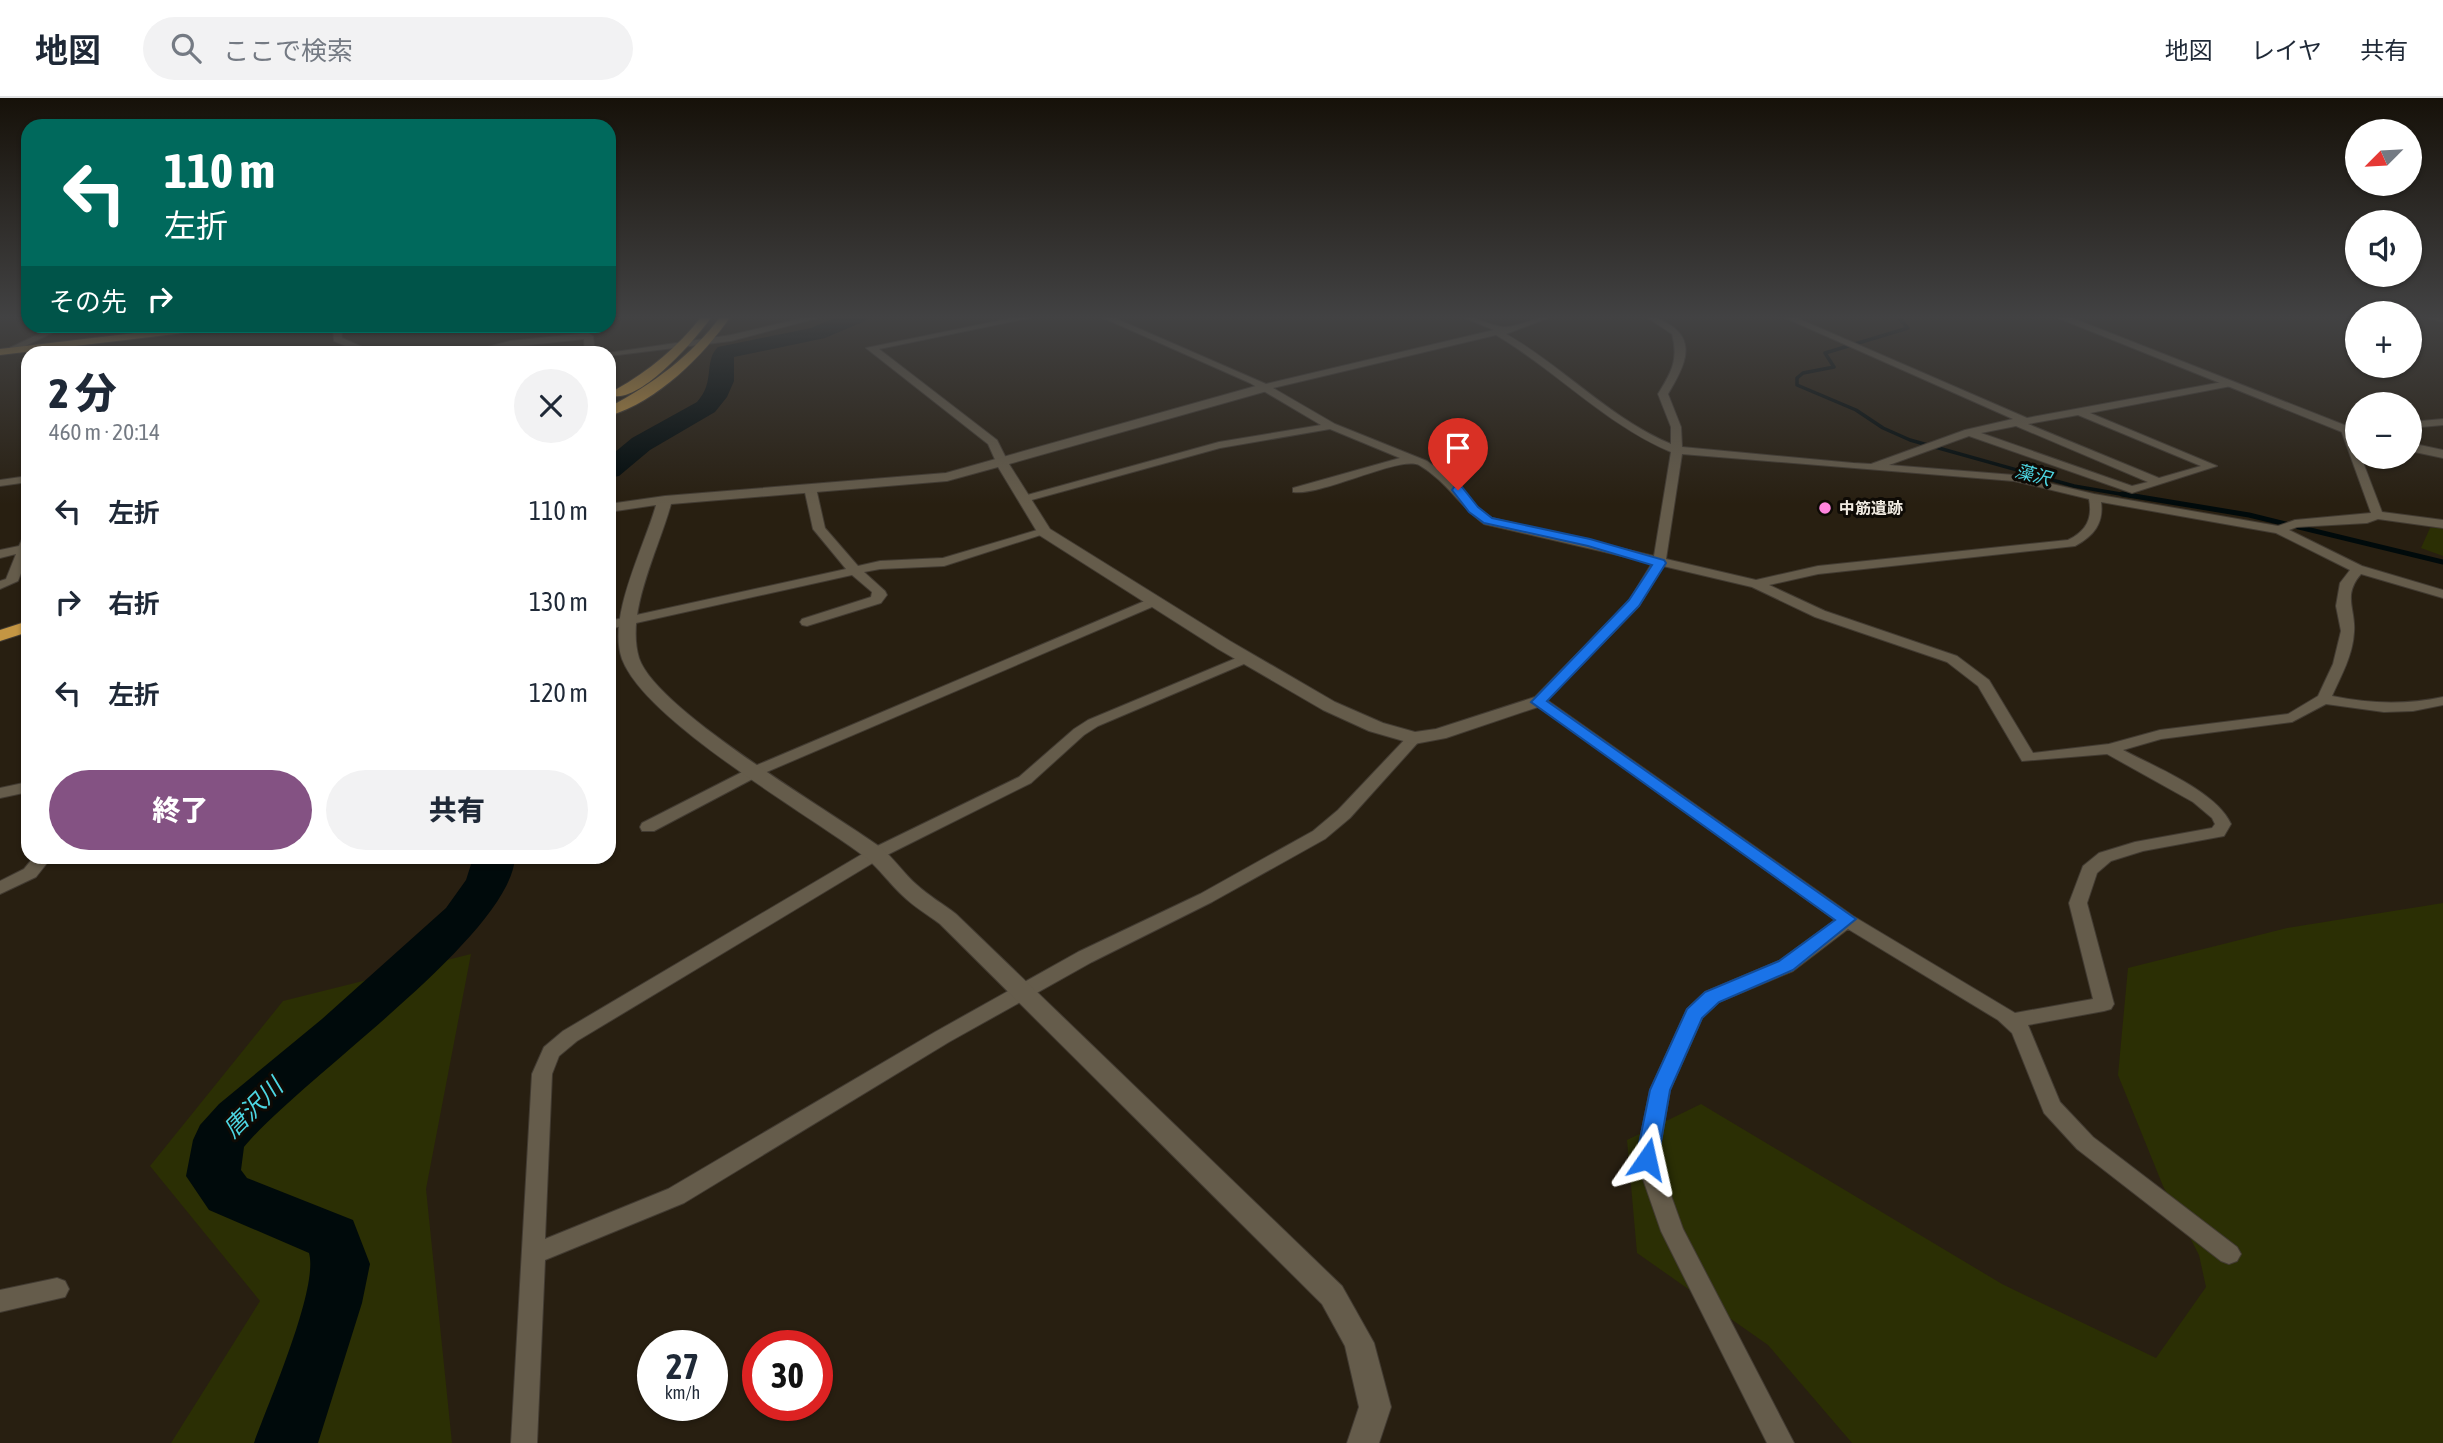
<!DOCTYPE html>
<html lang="ja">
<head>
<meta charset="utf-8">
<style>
  :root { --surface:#fff; --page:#f2f2f3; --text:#1f2937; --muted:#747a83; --line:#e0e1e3; --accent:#845283 }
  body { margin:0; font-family:"Asap Condensed","Noto Sans JP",sans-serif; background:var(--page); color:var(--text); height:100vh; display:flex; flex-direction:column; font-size:26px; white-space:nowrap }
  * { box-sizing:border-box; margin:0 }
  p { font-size:23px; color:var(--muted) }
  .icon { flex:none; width:38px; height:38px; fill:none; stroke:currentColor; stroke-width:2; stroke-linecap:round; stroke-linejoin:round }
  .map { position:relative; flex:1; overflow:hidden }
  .side { position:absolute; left:21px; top:248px; width:595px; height:518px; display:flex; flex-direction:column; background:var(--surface); border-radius:21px; box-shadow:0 2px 5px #0004 }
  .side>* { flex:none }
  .guide { position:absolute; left:21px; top:21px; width:595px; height:214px; border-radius:21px; box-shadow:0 2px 5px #0004; background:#00695c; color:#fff; overflow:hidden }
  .needle { width:46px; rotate:246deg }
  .controls { position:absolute; left:2345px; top:21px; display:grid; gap:14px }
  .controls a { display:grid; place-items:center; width:77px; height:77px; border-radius:50%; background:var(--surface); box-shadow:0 2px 5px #0004; font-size:35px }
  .speed { position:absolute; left:637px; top:1232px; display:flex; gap:14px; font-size:35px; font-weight:700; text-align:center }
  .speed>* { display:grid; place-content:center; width:91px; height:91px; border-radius:50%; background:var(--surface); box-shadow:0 2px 5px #0004; line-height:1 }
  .speed small { font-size:18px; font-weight:400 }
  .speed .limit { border:10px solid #d22; background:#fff; color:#111 }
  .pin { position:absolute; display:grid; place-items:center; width:60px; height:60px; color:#fff; margin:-72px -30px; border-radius:50% 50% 50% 0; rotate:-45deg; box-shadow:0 0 7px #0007 }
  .pin .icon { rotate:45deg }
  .me { position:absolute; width:77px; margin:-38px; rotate:11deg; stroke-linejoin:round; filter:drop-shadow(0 0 5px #0008) }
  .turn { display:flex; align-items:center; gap:24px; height:147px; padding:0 28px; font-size:32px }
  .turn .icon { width:91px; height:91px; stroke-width:2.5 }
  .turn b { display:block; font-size:49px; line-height:60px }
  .then { display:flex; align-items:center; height:66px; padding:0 28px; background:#0003; gap:14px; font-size:26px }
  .round { display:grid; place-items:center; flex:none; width:74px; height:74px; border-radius:37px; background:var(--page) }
  .overview { display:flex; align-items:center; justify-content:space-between; height:119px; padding:0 28px }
  h1 { font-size:42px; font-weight:800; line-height:52px }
  .cta { display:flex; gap:14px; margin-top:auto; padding:14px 28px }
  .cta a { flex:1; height:80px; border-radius:42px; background:var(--accent); color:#fff; font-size:28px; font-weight:800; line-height:80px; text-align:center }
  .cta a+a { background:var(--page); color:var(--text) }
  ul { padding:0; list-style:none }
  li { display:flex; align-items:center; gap:21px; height:91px; padding:0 28px }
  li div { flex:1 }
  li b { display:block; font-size:26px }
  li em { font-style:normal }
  header { display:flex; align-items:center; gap:42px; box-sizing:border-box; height:98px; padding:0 35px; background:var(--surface); border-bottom:2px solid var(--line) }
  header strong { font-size:33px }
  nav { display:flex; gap:38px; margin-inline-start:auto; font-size:24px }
  .search { width:490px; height:63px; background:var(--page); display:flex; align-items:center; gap:18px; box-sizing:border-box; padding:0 24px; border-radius:38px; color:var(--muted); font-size:26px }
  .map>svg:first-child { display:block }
  .green { fill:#2b2f04 }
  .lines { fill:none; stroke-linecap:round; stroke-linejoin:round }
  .stream-far1 { stroke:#000a0b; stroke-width:3.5 }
  .stream { stroke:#000a0b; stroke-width:5 }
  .river { fill:#000a0b; fill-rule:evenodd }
  .minor-casing { stroke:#423b32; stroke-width:2 }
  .tertiary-casing { stroke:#423b32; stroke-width:2 }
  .primary-casing { stroke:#423b32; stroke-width:2 }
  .trunk-casing { stroke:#423b32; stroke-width:2 }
  .minor { fill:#655c4b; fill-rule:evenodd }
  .tertiary { fill:#655c4b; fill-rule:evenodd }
  .primary { fill:#ac8845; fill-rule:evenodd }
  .trunk { fill:#c49643; fill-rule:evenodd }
  .route { fill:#1a73e8; stroke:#114b97; stroke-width:2 }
  .poi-dot { fill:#ff85df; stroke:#0e0a05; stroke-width:2.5 }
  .labels { text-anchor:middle; stroke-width:6; stroke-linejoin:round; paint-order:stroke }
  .far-poi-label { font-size:16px; font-weight:bold; fill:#f1ebe2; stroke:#0e0a05; text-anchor:start }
  .far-water-label { font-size:18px; font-style:italic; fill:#4dd6e2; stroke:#0e0a05 }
  .near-water-label { font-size:24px; font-style:italic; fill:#4dd6e2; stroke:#0e0a05 }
</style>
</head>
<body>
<header>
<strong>地図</strong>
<div class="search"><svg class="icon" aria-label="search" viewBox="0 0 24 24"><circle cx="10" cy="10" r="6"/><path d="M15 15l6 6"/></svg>ここで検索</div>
<nav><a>地図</a><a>レイヤ</a><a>共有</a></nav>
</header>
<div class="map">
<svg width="2443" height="1345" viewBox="0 0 2443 1345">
  <rect width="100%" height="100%" fill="#281f11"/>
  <path class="green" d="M 2430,430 L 2443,430 L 2443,458 L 2421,450 Z
    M 2443,805 L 2443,1345 L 1852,1345 L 1768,1247 L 1637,1155 L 1627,1042 L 1701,1006 L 2002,1186 L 2156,1260 L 2206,1189 L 2199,1157 L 2163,1088 L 2118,977 L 2128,870 L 2287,830 Z
    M 471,856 L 426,1091 L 452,1345 L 171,1345 L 260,1203 L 150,1068 L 283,903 Z"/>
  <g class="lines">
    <path class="stream-far1" d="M 1897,218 L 1908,230 L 1825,255 L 1834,269 L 1803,275 L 1797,280 L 1797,287 L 1856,312 L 1883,330 L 1910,342 L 2074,388 L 2132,398"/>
    <path class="stream" d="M 2122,396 L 2249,417 L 2443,464"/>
    <path class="river" d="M 839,218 L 868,218 L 865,223 L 825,240 L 734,259 L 734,283 L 727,299 L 715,314 L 650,352 L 619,378 L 609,380 L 609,359 L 632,340 L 697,304 C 716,283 703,264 718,249 L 811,230 Z
      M 473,760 L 515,760 C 509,839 299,982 244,1049 L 241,1072 L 247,1080 L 353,1122 L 370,1166 L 362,1205 L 318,1345 L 254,1345 C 268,1306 319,1190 309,1155 L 209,1112 L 186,1078 L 193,1042 L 200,1027 L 219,1006 L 322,921 L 446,810 L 466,782 Z"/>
    <defs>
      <path id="minor" d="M 811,218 L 825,218 L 731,243 L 609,258 L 609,256 L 601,256 L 731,237 Z
        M 1022,218 L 1039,218 L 879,251 L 997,342 L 1009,366 L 1003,369 L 997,366 L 988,346 L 866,250 Z
        M 1099,218 L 1110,218 L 1266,286 L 1494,232 L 1460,218 C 1476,218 1488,228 1504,229 C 1518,230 1536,218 1553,218 L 1506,236 C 1564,269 1609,320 1671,346 L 1671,329 L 1658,296 C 1671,275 1679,262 1672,236 L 1645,218 C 1656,218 1661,222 1670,227 C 1699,245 1681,274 1668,296 L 1681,329 L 1682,349 L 1853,365 L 1871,366 L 1965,332 L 2013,321 L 1781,218 L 1792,218 L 2027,320 L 2228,283 L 2233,286 L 2231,288 L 2090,315 L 2217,368 L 2132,395 L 1969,338 L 1889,367 L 2014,377 L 2094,396 L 2278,428 L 2295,422 L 2371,415 L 2341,332 L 2346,329 L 2357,329 L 2357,335 L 2352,335 L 2357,348 L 2357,359 L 2361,359 L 2382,414 L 2443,422 L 2443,430 L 2378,421 L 2367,425 L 2297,429 L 2289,432 L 2362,468 L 2443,492 L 2443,500 L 2361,476 C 2342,498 2356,511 2354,534 C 2353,557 2341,578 2332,598 C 2370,606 2406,607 2443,599 L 2443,607 L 2413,613 L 2384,614 L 2326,606 L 2292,624 L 2161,641 L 2123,652 C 2155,669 2216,693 2231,726 L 2224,738 L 2143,753 L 2111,763 L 2097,775 L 2087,805 L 2114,906 L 2111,911 L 2104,913 L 2028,927 L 2060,1004 L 2093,1039 L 2237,1149 L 2241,1156 L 2237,1163 L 2229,1166 L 2221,1163 L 2077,1051 L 2044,1015 L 2012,935 L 1998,922 L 1848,831 L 1793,873 L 1719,904 L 1702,920 L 1670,992 L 1658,1061 L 1683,1131 L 1794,1345 L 1767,1345 L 1661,1133 L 1636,1061 L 1650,992 L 1687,911 L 1705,894 L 1779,863 L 1835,822 L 1531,603 L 1629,503 L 1652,465 L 1484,426 C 1460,408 1445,382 1419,367 C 1401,357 1322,398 1293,394 L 1293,390 L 1400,360 L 1330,331 L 1220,350 L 1028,403 L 1020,403 L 1020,399 L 1219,344 L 1321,327 L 1250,285 ZM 1496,237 C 1557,273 1605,326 1671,354 L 1654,458 L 1492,420 L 1477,410 L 1462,390 L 1427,363 L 1335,326 L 1273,290 ZM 2078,317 L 2201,368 L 2159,380 L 2028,326 ZM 2016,328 L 2148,384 L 2132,388 L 1981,335 ZM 1682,356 L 2014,383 L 2089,401 C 2093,421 2086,433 2068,442 L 1818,468 L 1756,482 L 1666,461 ZM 2101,404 L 2276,435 L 2350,472 L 2340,485 L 2336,508 L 2341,533 L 2333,566 L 2318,598 L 2288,616 L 2160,632 L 2109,646 L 2033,655 L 1989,582 L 1957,558 L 1825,513 L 1769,487 L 1818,476 L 2075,448 C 2094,438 2104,425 2101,404 ZM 1663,468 L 1752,489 L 1815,519 L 1947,564 L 1978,588 L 2022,663 L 2107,656 L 2193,704 L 2212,720 L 2215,726 L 2212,730 L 2135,744 L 2099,755 L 2083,768 L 2069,805 L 2093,901 L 2015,915 L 1853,818 L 1547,602 L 1639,508 Z
        M 2420,218 L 2443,218 L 2443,224 Z
        M 56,228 L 66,228 L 11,255 L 3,253 Z
        M 333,228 L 341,228 L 342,240 L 378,256 L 365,256 L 334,243 Z
        M 588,235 L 593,238 L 595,256 L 585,256 L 584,241 L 510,249 L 480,256 L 462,256 L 510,243 Z
        M 2443,321 L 2443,327 L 2410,330 L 2410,324 Z
        M 28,378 L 28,384 L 0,388 L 0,382 Z
        M 810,387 L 816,390 L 825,430 L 858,468 L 880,463 L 943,460 L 1044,430 L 1050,434 L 944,468 L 880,471 L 864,474 L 885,493 L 887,497 L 881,505 L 807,528 L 802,527 L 800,524 L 802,521 L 871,499 L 872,494 L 852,477 L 609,531 L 609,523 L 846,471 L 813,431 L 804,390 Z
        M 28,436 L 28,457 L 18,483 L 0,491 L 0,483 L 6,481 L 16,456 L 0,460 L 0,452 L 19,448 L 24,437 Z
        M 1154,499 L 1159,500 L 1159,506 L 762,676 L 654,733 L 642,733 L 640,729 L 642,725 L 750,670 Z
        M 1246,556 L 1253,560 L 1251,563 L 1098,628 L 1084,637 L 1031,685 L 881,760 L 577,943 L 559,958 L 552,976 L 545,1141 L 668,1091 L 935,934 L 1078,854 L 1200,796 L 1313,733 L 1338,712 L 1409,637 L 1414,635 L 1422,640 L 1350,720 L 1325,741 L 1212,804 L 1092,864 L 949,944 L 684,1105 L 545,1162 L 537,1345 L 511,1345 L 532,976 L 544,949 L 563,933 L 869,752 L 1019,679 L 1074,631 L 1088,622 Z
        M 28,684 L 28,694 L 0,700 L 0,690 Z
        M 33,760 L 51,760 L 36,779 L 0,796 L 0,783 L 24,771 Z
        M 57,1180 L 65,1183 L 69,1191 L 65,1199 L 0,1214 L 0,1192 Z"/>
      <path id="tertiary" d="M 2053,218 L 2067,218 L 2357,332 L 2357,340 Z
        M 1263,286 L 1267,287 L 1267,293 L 1009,366 L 1050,431 L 1230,543 L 1335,604 L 1383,625 L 1415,634 L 1436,631 L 1538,598 L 1544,599 L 1547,603 L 1544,607 L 1446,640 L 1414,646 L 1369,633 L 1323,612 L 1218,551 L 1039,437 L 998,369 L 947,383 L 671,406 C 659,451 625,514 639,560 C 656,612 829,712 880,749 C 894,760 904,776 917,787 C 929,798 943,806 956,816 L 1342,1188 L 1374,1245 L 1391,1309 L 1379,1345 L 1347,1345 L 1359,1309 L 1345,1248 L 1322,1206 L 940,826 C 928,817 913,808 902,797 C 889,785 879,770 865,759 C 808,716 645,623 622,561 C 607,519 644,450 656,407 L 609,414 L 609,406 L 665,398 L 946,375 Z
        M 2410,345 L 2443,352 L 2443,360 L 2410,353 Z"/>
      <path id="primary" d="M 194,228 L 222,228 L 217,231 L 0,257 L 0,251 Z"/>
      <path id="trunk" d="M 702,218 L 712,218 C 697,240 643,302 615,298 L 615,292 C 649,273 678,249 702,218 Z
        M 721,218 L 731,218 C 703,258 658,303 609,318 L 609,309 C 653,286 691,258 721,218 Z
        M 28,523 L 28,534 L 0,543 L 0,532 Z"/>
    </defs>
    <use href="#minor" class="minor-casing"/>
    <use href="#tertiary" class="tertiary-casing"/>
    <use href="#primary" class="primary-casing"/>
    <use href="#trunk" class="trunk-casing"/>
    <use href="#minor" class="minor"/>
    <use href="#tertiary" class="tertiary"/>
    <use href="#primary" class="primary"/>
    <use href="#trunk" class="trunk"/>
  </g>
  <linearGradient id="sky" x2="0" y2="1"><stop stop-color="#161109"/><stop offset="0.54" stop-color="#424243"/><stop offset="1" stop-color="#424243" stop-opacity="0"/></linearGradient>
  <rect width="2443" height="406" fill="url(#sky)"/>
  <path class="route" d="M 1454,389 L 1462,389 L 1478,409 L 1492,420 L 1590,441 L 1664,462 L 1666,465 L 1639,508 L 1547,603 L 1856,821 L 1793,872 L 1719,904 L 1702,920 L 1670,992 L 1658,1061 L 1655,1068 L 1647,1070 L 1639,1068 L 1636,1061 L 1650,992 L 1687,911 L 1705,894 L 1779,863 L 1835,822 L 1531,604 L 1629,502 L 1652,467 L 1588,448 L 1484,425 L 1469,414 L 1452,392 Z"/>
  <circle class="poi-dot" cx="1825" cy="410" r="7"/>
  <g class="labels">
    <g class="far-poi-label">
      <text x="1839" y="416">中筋遺跡</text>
    </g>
    <g class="far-water-label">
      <text transform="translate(2033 377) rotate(15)" y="6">藻沢</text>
    </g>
    <g class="near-water-label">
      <text transform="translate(253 1010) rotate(-45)" y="8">唐沢川</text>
    </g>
  </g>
</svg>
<div class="controls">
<a><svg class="needle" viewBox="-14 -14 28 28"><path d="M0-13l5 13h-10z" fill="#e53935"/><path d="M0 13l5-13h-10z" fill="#747a83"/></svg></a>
<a><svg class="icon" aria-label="sound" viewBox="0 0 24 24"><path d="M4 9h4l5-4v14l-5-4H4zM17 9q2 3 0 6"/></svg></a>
<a>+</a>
<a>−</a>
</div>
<div class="speed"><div>27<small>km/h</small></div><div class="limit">30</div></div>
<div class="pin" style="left:1458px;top:392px;background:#d93025"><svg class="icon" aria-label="arrive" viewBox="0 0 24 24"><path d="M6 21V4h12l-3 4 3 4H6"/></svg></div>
<svg class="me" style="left:1647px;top:1061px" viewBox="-20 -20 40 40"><path d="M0-17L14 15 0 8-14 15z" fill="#1a73e8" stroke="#fff" stroke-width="4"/></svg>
<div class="guide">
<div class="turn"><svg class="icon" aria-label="left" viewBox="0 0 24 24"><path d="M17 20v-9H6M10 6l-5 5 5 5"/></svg><div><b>110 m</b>左折</div></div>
<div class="then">その先<svg class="icon" aria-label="right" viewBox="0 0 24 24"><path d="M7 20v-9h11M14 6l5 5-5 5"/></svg></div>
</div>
<section class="side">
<div class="overview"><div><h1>2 分</h1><p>460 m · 20:14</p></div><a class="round"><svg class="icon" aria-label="close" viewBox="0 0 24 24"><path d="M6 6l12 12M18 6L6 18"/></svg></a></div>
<ul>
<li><svg class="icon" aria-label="left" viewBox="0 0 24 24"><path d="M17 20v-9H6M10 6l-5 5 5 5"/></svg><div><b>左折</b></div><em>110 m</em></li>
<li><svg class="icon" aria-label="right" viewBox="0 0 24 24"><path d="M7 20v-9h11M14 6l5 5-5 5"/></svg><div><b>右折</b></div><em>130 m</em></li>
<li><svg class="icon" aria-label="left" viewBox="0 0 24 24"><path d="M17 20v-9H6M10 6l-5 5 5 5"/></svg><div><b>左折</b></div><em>120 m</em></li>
</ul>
<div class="cta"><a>終了</a><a>共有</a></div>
</section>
</div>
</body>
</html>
